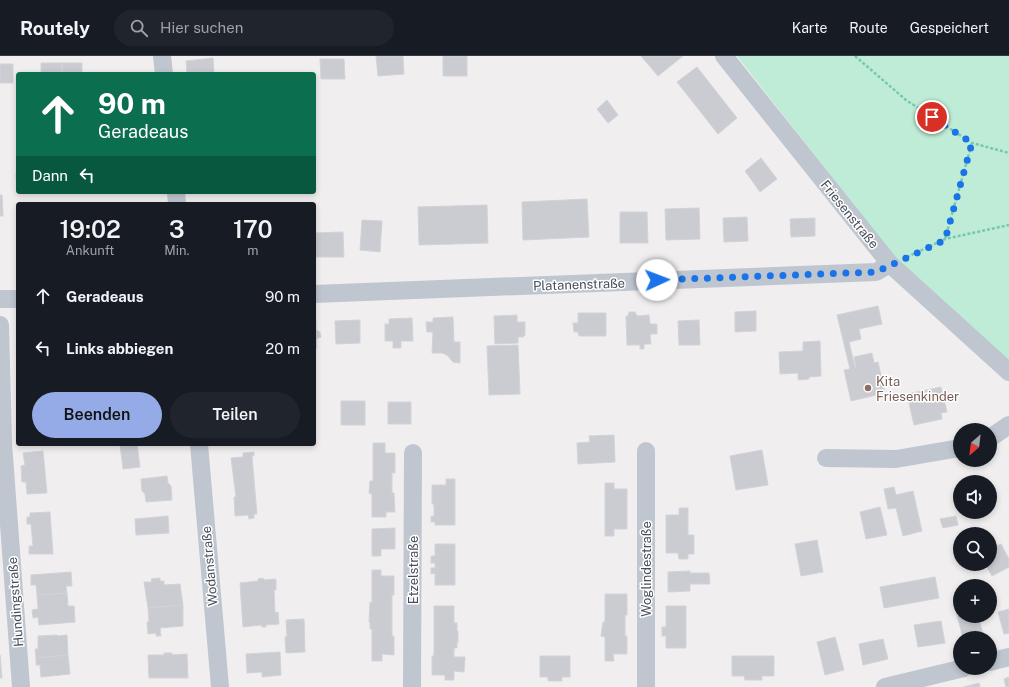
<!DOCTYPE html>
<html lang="de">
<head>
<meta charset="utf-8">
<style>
  :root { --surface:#171b24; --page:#20242c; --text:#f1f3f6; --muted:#9ea1a6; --line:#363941; --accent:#94abe7 }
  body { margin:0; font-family:"Public Sans",sans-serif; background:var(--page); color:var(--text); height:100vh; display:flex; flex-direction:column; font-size:15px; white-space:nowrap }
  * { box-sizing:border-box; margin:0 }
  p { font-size:13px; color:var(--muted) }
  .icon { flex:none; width:22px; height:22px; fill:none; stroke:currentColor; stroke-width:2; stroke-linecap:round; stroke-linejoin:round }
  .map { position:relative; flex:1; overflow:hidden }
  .drawer { position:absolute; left:16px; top:146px; width:300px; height:244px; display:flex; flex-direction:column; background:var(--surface); border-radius:4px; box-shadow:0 2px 6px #0003 }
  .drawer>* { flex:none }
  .top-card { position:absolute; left:16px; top:16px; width:300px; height:122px; border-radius:4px; box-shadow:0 2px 6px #0003; background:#0b6e4f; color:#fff; overflow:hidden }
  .needle { width:26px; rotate:208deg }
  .tools { position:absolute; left:953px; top:367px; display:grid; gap:8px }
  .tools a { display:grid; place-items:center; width:44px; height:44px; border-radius:50%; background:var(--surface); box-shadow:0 2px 6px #0003; font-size:20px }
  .pin { position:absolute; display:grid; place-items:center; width:34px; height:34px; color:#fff; margin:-17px; border:2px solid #fff; border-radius:50%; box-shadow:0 1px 4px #0007 }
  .me { position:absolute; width:44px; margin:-22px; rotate:88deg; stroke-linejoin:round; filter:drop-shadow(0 0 3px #0008) }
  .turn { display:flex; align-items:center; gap:14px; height:84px; padding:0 16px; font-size:18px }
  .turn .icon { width:52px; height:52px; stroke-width:2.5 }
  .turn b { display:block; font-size:28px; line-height:34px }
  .then { display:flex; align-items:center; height:38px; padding:0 16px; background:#0003; gap:8px; font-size:15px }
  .eta { display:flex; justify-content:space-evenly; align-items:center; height:68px; text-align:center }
  .eta b { font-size:24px; font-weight:600; line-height:28px }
  .action { display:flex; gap:8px; margin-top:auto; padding:8px 16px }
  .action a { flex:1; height:46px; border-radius:24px; background:var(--accent); color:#111; font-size:16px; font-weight:600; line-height:46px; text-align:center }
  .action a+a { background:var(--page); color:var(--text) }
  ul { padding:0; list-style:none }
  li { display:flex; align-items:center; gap:12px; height:52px; padding:0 16px }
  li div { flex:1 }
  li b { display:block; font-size:15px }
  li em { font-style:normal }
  header { display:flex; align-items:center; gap:24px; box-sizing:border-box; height:56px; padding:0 20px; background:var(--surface); border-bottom:1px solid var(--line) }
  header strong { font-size:19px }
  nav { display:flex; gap:22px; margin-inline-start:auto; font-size:14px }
  .search { width:280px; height:36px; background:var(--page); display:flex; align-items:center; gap:10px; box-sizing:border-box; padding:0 14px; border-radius:22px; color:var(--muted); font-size:15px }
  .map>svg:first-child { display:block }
  .green { fill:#beecd7 }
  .building { fill:#cbccd2; stroke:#d2d3d9 }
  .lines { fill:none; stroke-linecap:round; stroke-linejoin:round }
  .path { stroke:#78c8ad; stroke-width:2.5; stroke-dasharray:3 2; stroke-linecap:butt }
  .minor { stroke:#bfc6cf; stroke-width:18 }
  .route { stroke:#1a73e8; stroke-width:7; stroke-dasharray:0 12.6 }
  .education-dot { fill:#8d6e63; stroke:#fff; stroke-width:1.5 }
  .labels { text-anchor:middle; stroke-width:3; stroke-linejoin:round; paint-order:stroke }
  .street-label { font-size:13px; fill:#474e5a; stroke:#fff }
  .education-label { font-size:13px; fill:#785e54; stroke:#fff; text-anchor:start }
</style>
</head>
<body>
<header>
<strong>Routely</strong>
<div class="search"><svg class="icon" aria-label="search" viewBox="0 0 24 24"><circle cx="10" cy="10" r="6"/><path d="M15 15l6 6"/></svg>Hier suchen</div>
<nav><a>Karte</a><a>Route</a><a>Gespeichert</a></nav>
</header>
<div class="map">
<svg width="1009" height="631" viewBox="0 0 1009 631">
  <rect width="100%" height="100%" fill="#f0eeee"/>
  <path class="green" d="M 737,0 L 1009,0 L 1009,307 L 904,213 Z"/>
  <path class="building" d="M 376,0 L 403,0 L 404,18 L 378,20 Z
    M 443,0 L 467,0 L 467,20 L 443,20 Z
    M 641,0 L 683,0 L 658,20 Z
    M 213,2 L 214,18 L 187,18 L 186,5 Z
    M 320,3 L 344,3 L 345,23 L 321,23 Z
    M 41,7 L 62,7 L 62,18 L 41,18 Z
    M 62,7 L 82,7 L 82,18 L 62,18 Z
    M 0,8 L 13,8 L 13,27 L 0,27 Z
    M 697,11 L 737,62 L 718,78 L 677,26 Z
    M 607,44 L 618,59 L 608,67 L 597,53 Z
    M 761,102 L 777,123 L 760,136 L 745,115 Z
    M 18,117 L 18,136 L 26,136 L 17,136 L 16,118 Z
    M 0,139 L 2,139 L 3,160 L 0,160 Z
    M 587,143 L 589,181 L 523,184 L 522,146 Z
    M 487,149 L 488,187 L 419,189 L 418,151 Z
    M 699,152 L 700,183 L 666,184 L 665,153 Z
    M 620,156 L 647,156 L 648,187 L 620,187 Z
    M 747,161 L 748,185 L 724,186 L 723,162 Z
    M 815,162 L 815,180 L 791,181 L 790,163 Z
    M 362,164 L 382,165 L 380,196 L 360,194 Z
    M 343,176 L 344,201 L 314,201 L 314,177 Z
    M 878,250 L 882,268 L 859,273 L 861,283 L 849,286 L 855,311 L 856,311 L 854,301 L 872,297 L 874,307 L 878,306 L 885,337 L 851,345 L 844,314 L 850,313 L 837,259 Z
    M 756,255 L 756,275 L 735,276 L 735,256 Z
    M 629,256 L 635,256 L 637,260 L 649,259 L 650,268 L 657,268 L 657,278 L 650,278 L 651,288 L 644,288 L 644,293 L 640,293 L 640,289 L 627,289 L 626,260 L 628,260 Z
    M 578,257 L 606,257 L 606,280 L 579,280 L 578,276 L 574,276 L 573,267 L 578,267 Z
    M 517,259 L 517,266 L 525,266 L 525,279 L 523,281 L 518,281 L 518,287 L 495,288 L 494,260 Z
    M 453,261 L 454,286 L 460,286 L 460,307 L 453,306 L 447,299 L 442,297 L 432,297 L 433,276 L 427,276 L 426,266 L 433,266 L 433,262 Z
    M 412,262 L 413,285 L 401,285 L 401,292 L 393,292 L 393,285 L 385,285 L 385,268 L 389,268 L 389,263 Z
    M 360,264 L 360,287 L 336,288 L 335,265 Z
    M 699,264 L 700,289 L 679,289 L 678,265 Z
    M 314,265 L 316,265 L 316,274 L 320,276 L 321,281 L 316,283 L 317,292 L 314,292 Z
    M 820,285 L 821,320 L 809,321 L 809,323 L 798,324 L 798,317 L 780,318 L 779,296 L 803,295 L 803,286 Z
    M 518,289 L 520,338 L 489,339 L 487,290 Z
    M 941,331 L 947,356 L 941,357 L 942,363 L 914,369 L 907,338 Z
    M 341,345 L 365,345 L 365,369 L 341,369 Z
    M 388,346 L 411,346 L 411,368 L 388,368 Z
    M 614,379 L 615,406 L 578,408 L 577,387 L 590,386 L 589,380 Z
    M 373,387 L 385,387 L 385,397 L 395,397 L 395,417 L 392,417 L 392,437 L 394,437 L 395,456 L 386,456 L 386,461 L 372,461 L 372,438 L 369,437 L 370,425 L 373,425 Z
    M 137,388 L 140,411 L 123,413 L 120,389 Z
    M 762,394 L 768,429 L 736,434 L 730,400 Z
    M 43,395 L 47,437 L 27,438 L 26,426 L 22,426 L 21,410 L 25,409 L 23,397 Z
    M 254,396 L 254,400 L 252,400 L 257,458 L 254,458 L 254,462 L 249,463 L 248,459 L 235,460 L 234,441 L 236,441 L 231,402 L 243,401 L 243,397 Z
    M 167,420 L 168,427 L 171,430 L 172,444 L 146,446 L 145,438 L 142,435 L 141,423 Z
    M 446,423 L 455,423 L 455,469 L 435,469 L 435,466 L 431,466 L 431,460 L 434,460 L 434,448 L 432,448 L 432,429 L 446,429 Z
    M 605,427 L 614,427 L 614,433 L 627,433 L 627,473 L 614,473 L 614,480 L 605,480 Z
    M 894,431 L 896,439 L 913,435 L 922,475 L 903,480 L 896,452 L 888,453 L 884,433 Z
    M 880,451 L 887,479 L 866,483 L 860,456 Z
    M 679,452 L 688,452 L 688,479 L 694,479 L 694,498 L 688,498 L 688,503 L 679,503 L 678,497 L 666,497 L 666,459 L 679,459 Z
    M 50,456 L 53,498 L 29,498 L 29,490 L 33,490 L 31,468 L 27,468 L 27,461 L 30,461 L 30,457 Z
    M 168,460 L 169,477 L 136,479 L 135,463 Z
    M 956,460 L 958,469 L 943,472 L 940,463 Z
    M 395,472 L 395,493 L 381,493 L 381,500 L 372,500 L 372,473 Z
    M 817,484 L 823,516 L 801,520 L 795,488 Z
    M 435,488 L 455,488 L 455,529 L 435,529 L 435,517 L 431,518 L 431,512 L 435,512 L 435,507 L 431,507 L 431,500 L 435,500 Z
    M 1001,488 L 1009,503 L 1009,511 L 992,520 L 985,508 L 990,508 L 990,493 Z
    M 372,514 L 381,514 L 381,520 L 394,520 L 394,539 L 392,539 L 392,580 L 394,580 L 394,599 L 382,598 L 382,605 L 372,605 L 372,573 L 370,573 L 370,566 L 369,566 L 370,546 L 372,547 Z
    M 690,515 L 690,517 L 709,517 L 710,528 L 690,528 L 690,535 L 668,536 L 668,516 Z
    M 71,516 L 72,530 L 66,530 L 67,537 L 37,539 L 36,529 L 31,529 L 31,519 Z
    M 935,521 L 939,542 L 884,552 L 880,531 Z
    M 160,522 L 160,525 L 164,525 L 164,529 L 180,528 L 183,549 L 148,552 L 144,526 L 152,526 L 151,523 Z
    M 263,522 L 264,524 L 276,523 L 276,534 L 274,534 L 275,557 L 278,556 L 279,568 L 266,569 L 266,571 L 262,571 L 261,569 L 243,571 L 240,527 L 258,525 L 258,523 Z
    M 67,537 L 68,550 L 74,550 L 75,566 L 39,569 L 38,561 L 33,562 L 32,554 L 38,553 L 37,539 Z
    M 605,538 L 627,538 L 627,559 L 625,559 L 625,580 L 627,580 L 627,598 L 613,598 L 614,605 L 605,605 L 605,581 L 601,580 L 603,566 L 605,566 Z
    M 183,549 L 183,570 L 160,572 L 161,580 L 156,580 L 156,577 L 148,578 L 147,566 L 149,566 L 148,552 Z
    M 434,550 L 454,550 L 454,567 L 457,567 L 457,575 L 458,575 L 458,586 L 457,586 L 457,592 L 454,592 L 454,601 L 465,601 L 464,616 L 454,615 L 454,624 L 445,624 L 445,619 L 432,619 L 432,600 L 434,600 Z
    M 666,550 L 686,550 L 686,592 L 666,592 L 666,580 L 662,580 L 662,571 L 666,571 Z
    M 1009,553 L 1009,577 L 1004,578 L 998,556 Z
    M 960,554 L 960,560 L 978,560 L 984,582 L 963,582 L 956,555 Z
    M 304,563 L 305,596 L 286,597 L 285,581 L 287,580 L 286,564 Z
    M 941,565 L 945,587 L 918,591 L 914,569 Z
    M 57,579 L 58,580 L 67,579 L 68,599 L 36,602 L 35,593 L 38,593 L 38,580 Z
    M 835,581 L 844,614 L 825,619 L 817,586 Z
    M 883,583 L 888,603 L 863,609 L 859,588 Z
    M 280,596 L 281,619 L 262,621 L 262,616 L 247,617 L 246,598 Z
    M 164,597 L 172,597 L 172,599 L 187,598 L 188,622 L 149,622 L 148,599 L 164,599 Z
    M 0,599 L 2,622 L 0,622 Z
    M 68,599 L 70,618 L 41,621 L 40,609 L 36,609 L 36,602 Z
    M 540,600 L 570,600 L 570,621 L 562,621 L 562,625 L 548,625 L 548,621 L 540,621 Z
    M 732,600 L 774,600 L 774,620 L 762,620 L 762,624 L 745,624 L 744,620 L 732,620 Z
    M 1009,621 L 1009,631 L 1006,631 L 1004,623 Z
    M 979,627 L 980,631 L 964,631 Z"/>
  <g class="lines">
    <path class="path" d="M 855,0 L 906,44 L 972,87 L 1009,97
      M 945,183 L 972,87
      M 907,201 L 945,183 L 1009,169"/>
    <path class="minor" d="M 162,0 L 164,18
      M 724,0 L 890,208 L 1009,316
      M 176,136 L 177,148
      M 314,238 L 876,216 L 890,208
      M 0,243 L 18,243
      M 0,269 L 3,387 L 21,631
      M 990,382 L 1009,369
      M 199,388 L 220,631
      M 646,395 L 646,631
      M 826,402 L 896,403 L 960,392
      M 990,606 L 1009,601
      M 412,631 L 413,397
      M 885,631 L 964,612"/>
  </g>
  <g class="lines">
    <path class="route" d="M 657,224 L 876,216 L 945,184 L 972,87 L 932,61"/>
  </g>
  <circle class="education-dot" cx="868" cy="332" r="4"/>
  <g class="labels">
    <g class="street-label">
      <text transform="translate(850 158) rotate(51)" y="5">Friesenstraße</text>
      <text transform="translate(579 228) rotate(-2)" y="5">Platanenstraße</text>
      <text transform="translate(209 510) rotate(-95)" y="5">Wodanstraße</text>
      <text transform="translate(646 513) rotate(-90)" y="5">Woglindestraße</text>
      <text transform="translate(413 514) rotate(-90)" y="5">Etzelstraße</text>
      <text transform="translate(15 546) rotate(-94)" y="5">Hundingstraße</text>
    </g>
    <g class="education-label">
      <text x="876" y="330">Kita<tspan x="876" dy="15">Friesenkinder</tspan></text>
    </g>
  </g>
</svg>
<div class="tools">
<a><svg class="needle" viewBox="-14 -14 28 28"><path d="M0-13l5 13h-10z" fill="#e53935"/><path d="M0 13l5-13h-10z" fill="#9ea1a6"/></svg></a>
<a><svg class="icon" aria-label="sound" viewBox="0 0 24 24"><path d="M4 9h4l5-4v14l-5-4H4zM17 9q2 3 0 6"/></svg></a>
<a><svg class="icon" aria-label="search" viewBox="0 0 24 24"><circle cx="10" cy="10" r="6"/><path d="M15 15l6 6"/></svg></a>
<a>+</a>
<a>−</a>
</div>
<div class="pin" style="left:932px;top:61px;background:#d93025"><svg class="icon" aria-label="arrive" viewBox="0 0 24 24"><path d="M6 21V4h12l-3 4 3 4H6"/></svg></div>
<svg class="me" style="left:657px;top:224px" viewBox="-20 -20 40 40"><circle r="19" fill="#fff"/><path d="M0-13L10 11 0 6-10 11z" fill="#1a73e8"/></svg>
<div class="top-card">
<div class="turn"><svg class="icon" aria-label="ahead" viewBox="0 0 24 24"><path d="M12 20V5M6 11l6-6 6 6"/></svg><div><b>90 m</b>Geradeaus</div></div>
<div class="then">Dann<svg class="icon" aria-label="left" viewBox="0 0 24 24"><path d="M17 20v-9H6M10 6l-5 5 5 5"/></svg></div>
</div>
<section class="drawer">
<div class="eta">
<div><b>19:02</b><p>Ankunft</p></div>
<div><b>3</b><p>Min.</p></div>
<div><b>170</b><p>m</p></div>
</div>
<ul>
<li><svg class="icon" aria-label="ahead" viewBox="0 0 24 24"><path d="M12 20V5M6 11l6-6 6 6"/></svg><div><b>Geradeaus</b></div><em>90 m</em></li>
<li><svg class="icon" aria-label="left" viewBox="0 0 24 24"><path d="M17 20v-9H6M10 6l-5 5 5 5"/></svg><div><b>Links abbiegen</b></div><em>20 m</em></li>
</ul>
<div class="action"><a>Beenden</a><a>Teilen</a></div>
</section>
</div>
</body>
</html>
